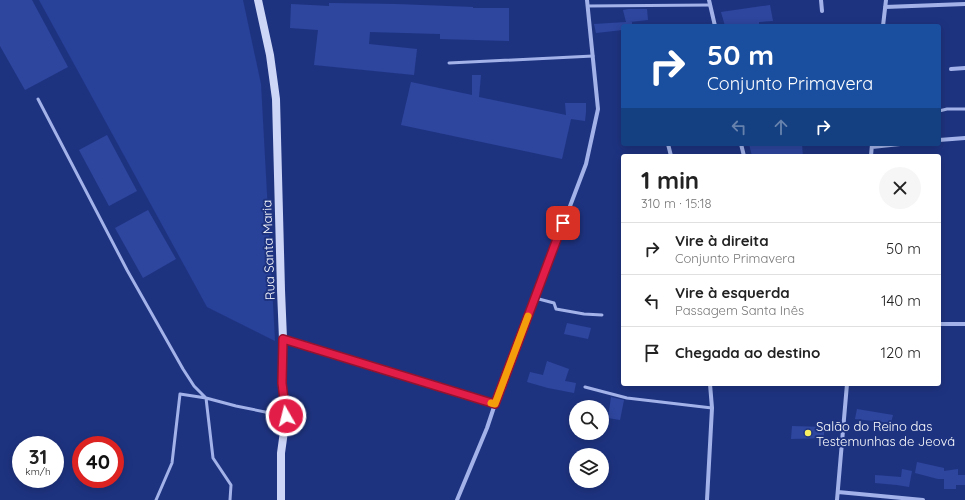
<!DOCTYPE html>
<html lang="pt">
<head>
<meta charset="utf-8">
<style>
  :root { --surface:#fff; --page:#f6f6f6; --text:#222; --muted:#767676; --line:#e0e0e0 }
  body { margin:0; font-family:Quicksand,sans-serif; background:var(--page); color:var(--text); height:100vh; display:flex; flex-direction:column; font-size:15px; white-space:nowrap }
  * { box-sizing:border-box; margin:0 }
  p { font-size:13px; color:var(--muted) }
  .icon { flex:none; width:22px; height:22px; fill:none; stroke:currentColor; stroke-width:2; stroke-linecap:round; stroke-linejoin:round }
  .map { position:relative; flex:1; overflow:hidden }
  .sheet { position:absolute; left:621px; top:154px; width:320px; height:232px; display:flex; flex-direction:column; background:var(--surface); border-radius:4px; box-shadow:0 2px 10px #0003 }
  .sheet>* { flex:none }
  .banner { position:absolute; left:621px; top:24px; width:320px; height:122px; border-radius:4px; box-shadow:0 2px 10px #0003; background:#1a4fa0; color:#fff; overflow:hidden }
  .tools { position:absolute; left:569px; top:400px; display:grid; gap:8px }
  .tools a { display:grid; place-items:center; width:40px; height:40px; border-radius:50%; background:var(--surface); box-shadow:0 2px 10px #0003; font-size:20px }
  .speed { position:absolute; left:12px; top:436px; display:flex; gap:8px; font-size:20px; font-weight:700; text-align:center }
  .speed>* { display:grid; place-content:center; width:52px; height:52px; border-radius:50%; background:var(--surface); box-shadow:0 2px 10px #0003; line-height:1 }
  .speed small { font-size:10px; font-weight:400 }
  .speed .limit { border:6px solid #d22; background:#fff; color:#111 }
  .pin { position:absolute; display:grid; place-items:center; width:34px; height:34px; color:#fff; margin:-17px; border-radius:8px; box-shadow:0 2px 6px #0006 }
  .me { position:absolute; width:44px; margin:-22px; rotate:352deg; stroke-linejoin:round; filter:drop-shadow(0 0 3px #0008) }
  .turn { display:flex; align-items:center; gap:14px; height:84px; padding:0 20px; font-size:18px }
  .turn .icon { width:52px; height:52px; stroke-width:2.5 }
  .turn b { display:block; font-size:28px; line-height:34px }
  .lanes { display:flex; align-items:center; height:38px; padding:0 20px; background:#0003; justify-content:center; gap:20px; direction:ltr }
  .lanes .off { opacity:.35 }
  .round { display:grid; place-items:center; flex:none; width:42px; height:42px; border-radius:21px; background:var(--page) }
  .overview { display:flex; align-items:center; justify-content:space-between; height:68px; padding:0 20px }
  h1 { font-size:24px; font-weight:700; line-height:30px }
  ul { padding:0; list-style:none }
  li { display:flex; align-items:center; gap:12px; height:52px; padding:0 20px; border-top:1px solid var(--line) }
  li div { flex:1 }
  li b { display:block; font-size:15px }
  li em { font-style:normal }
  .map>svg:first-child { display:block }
  .green { fill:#284199 }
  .building { fill:#2e469e }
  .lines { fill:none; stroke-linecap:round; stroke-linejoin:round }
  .lane { stroke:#a3b3e9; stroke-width:3 }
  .street { stroke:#a3b3e9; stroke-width:4 }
  .secondary { stroke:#ced6f7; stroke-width:8 }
  .route-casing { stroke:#92132f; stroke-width:10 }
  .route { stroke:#e11d48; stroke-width:7 }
  .slow { stroke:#f59e0b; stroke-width:7 }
  .poi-dot { fill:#f7ee62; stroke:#1e3380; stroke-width:1.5 }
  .labels { text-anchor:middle; stroke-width:4; stroke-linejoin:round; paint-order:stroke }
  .street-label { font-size:13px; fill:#fff; stroke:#1e3380 }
  .poi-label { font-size:13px; fill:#fff; stroke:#1e3380; text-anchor:start }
</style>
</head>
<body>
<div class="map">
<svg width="965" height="500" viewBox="0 0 965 500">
  <rect width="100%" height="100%" fill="#1e3380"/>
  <path class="green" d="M 39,0 L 243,0 L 261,84 L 275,341 L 207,307 Z"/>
  <path class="building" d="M 0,0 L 32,0 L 68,67 L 25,90 L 0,46 Z
    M 329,3 L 396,4 L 473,7 L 473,8 L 509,8 L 509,41 L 440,39 L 440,34 L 370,32 L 369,44 L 417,49 L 414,75 L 314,65 L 318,30 L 290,28 L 291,4 L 329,6 Z
    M 770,5 L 773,21 L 759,22 L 759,26 L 725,26 L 721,12 Z
    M 628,9 L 647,9 L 648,20 L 630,22 L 632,22 L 632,26 L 623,26 L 623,30 L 596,33 L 594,24 L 626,22 L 623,10 Z
    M 472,75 L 481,75 L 479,97 L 566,115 L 565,103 L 586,103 L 586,112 L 585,121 L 571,119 L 562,159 L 401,125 L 411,82 L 472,95 Z
    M 107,135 L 137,191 L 109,206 L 79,150 Z
    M 749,144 L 802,144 L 803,156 L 752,156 Z
    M 148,210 L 176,259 L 143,278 L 115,228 Z
    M 567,323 L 591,328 L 588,339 L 564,334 Z
    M 547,361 L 569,369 L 565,381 L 576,383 L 574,393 L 548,388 L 527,382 L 530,372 L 543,375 Z
    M 611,397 L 624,400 L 620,420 L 608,418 Z
    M 857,409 L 893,415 L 891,423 L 855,419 Z
    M 792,426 L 824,427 L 824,438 L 791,439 Z
    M 917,462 L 944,468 L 944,471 L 958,469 L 958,475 L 965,475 L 965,485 L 956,485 L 956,489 L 944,489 L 944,479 L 938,479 L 915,473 Z
    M 902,469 L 912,471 L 909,487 L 897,485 L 875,483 L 875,475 L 901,477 Z"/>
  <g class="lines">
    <path class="lane" d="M 588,6 L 710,5
      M 449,63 L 593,56
      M 38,99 L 127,270 L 183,369 L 194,386 L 206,398 L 236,406 L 285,416
      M 939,111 L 947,109 L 965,109
      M 535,298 L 554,303 L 556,309 L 584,314 L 602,315
      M 283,339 L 495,404
      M 585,387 L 627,398 L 712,408
      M 156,500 L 172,463 L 180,394 L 206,398 L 213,458 L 231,485 L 230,500"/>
    <path class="street" d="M 709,0 L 715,26
      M 821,0 L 822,11
      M 885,7 L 965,4
      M 883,26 L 886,0
      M 951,69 L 965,68
      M 939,140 L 965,138
      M 668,144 L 671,156
      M 741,144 L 744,156
      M 872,147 L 900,144
      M 871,156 L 872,144
      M 939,324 L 965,324
      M 838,492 L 923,500
      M 457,500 L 487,428 L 495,404 L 586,164 L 598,109 L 587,0
      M 707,500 L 712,408 L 710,384
      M 837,500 L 847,384"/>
    <path class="secondary" d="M 258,0 L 270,55 L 276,99 L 281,290 L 283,339 L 282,383 L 286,417 L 281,453 L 281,500"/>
  </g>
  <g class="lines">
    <defs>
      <path id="route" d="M 286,416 L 282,383 L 283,339 L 495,404 L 563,223"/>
    </defs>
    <use href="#route" class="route-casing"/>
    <use href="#route" class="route"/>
    <path class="slow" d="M 491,403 L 495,404 L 528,316"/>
  </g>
  <circle class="poi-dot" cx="808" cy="433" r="4"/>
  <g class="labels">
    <g class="street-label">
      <text transform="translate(268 250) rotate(-92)" y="5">Rua Santa Maria</text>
    </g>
    <g class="poi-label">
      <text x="816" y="431">Salão do Reino das<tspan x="816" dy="15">Testemunhas de Jeová</tspan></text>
    </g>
  </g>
</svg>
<div class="tools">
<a><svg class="icon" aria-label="search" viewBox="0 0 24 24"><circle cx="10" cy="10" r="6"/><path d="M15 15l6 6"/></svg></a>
<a><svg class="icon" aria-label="layers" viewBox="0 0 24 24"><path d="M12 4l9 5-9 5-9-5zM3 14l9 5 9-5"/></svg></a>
</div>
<div class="speed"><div>31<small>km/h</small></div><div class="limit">40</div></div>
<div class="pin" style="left:563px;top:223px;background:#d93025"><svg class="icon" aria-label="arrive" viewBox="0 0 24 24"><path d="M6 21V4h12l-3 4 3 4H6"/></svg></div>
<svg class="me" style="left:286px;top:416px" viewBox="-20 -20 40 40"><circle r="17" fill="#e11d48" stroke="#fff" stroke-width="3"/><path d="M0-11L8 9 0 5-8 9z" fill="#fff"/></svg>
<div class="banner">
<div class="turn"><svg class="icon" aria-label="right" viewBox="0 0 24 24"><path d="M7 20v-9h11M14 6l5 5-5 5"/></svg><div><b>50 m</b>Conjunto Primavera</div></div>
<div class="lanes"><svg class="icon off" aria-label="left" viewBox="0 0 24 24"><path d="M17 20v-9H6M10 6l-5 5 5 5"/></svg><svg class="icon off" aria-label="ahead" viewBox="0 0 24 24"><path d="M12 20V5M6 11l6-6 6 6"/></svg><svg class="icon" aria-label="right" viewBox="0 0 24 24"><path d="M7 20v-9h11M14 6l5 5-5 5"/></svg></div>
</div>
<section class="sheet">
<div class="overview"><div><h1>1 min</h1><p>310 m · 15:18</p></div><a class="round"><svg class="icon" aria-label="close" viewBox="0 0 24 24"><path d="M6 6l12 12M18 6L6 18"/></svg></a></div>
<ul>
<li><svg class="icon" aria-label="right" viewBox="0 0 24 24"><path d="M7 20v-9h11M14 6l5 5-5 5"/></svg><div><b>Vire à direita</b><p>Conjunto Primavera</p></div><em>50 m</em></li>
<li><svg class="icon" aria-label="left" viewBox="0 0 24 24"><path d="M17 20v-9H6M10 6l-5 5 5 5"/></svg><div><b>Vire à esquerda</b><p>Passagem Santa Inês</p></div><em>140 m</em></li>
<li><svg class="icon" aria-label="arrive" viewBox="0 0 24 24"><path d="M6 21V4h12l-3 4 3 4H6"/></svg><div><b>Chegada ao destino</b></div><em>120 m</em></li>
</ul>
</section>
</div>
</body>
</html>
